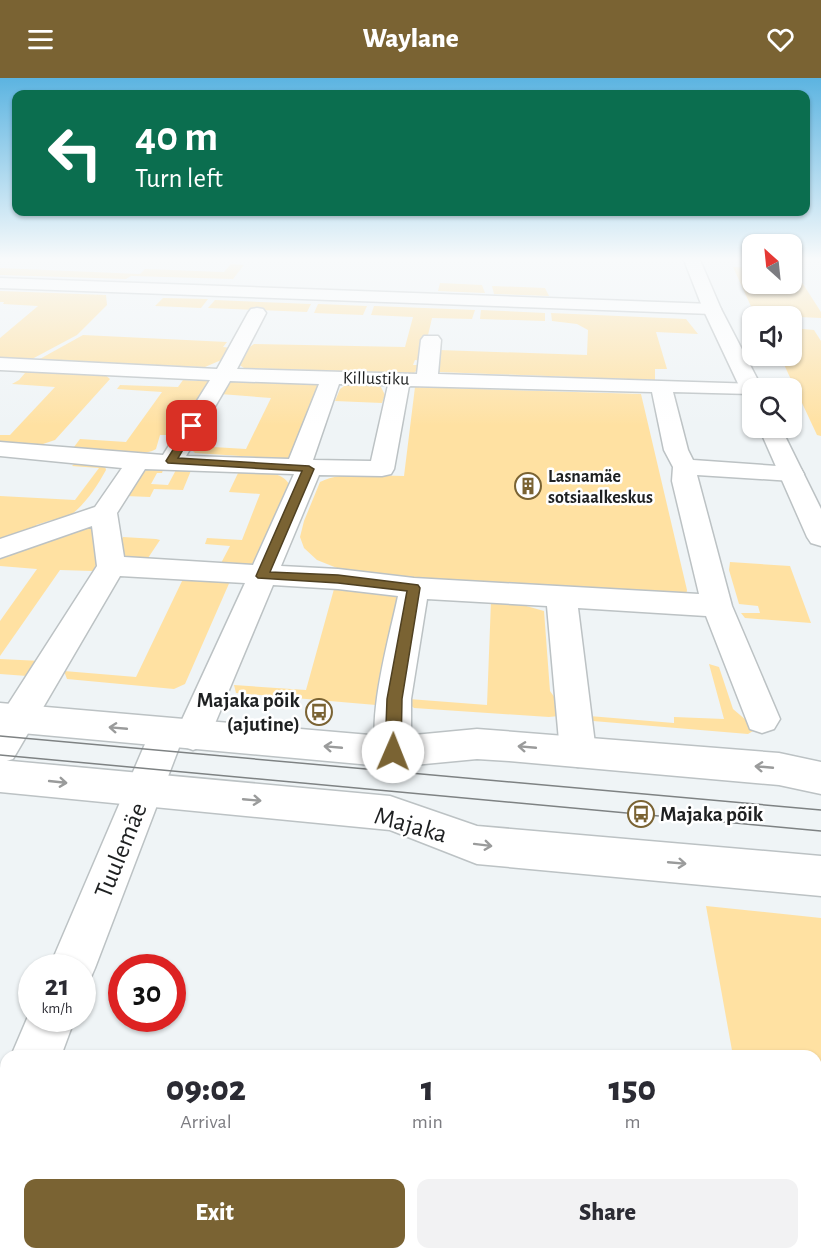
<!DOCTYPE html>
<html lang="en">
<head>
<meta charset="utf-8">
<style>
  :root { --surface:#fff; --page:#f2f2f3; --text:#2b2b33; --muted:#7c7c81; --accent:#7a6333 }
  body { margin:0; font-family:"Alegreya Sans",sans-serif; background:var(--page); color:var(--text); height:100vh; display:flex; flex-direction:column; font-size:22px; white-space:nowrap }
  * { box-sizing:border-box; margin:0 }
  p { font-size:20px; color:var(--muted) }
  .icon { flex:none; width:33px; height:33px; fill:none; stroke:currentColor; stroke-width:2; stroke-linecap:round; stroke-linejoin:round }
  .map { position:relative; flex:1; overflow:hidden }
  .side { position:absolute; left:0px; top:972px; width:822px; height:210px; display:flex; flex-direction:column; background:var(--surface); border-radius:18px 18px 0 0; box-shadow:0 2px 4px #0004 }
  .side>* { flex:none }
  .banner { position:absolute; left:12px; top:12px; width:798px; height:126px; border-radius:12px; box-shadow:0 2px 4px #0004; background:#0b6e4f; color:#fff; overflow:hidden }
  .needle { width:39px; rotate:333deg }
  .fabs { position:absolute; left:742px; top:156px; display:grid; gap:12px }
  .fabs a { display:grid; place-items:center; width:60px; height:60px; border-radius:12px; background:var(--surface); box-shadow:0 2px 4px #0004; font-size:30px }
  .speed { position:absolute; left:18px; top:876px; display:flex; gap:12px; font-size:30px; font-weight:700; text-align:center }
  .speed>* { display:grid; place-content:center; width:78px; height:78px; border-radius:50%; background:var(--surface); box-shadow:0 2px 4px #0004; line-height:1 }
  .speed small { font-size:15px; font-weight:400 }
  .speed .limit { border:9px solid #d22; background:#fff; color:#111 }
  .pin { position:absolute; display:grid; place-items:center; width:51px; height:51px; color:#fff; margin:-26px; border-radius:12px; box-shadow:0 3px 9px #0006 }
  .me { position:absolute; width:66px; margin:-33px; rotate:1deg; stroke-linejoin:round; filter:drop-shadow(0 0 4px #0008) }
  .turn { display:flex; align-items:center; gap:21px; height:126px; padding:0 24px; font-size:27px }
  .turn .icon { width:78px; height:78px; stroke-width:2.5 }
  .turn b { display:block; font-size:42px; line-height:51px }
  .eta { display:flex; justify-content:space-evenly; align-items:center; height:102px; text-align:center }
  .eta b { font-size:36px; font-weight:800; line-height:42px }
  .cta { display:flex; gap:12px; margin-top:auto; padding:12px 24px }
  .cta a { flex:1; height:69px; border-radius:12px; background:var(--accent); color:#fff; font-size:24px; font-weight:800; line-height:69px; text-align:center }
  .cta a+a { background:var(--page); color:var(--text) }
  header { display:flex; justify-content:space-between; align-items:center; height:78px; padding:0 24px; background:var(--accent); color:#fff; font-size:27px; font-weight:800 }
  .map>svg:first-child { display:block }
  .green { fill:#ffe1a2 }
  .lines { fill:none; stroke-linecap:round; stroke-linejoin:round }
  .minor-casing { stroke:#bcc2c4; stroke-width:3 }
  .tertiary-casing { stroke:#bcc2c4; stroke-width:3 }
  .minor { fill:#fff; fill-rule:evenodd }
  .tertiary { fill:#fff; fill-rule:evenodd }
  .tram { stroke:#7e8283; stroke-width:1.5 }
  .oneway { stroke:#9a9b9b }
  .route { fill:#7a6333; stroke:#4f4021; stroke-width:1.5 }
  .labels { text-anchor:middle; stroke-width:5; stroke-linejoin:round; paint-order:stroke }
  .far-street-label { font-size:18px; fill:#1e2021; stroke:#fff }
  .far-poi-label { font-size:18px; font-weight:bold; fill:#1e2021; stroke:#fff; text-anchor:start }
  .poi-label { font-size:21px; font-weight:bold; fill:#1e2021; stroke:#fff; text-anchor:end }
  .near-street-label { font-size:26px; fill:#1e2021; stroke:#fff }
</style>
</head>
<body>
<header><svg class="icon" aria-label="menu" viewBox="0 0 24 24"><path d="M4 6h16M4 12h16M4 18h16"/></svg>Waylane<svg class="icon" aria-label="heart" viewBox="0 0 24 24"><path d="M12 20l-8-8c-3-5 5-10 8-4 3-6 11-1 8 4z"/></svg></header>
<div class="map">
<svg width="821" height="1182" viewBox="0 0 821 1182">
  <rect width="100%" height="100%" fill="#eff4f6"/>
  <path class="green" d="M 231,186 L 244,187 L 233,201 L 131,198 L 126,201 L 0,197 L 0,190 L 140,196 L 145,191 L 224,194 Z
    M 733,189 L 753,190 L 753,206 L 792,206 L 792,192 L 794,192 L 821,234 L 821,240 L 755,237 Z
    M 440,205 L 482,207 L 485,215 L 438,213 Z
    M 492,208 L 545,210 L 549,218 L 494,216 Z
    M 0,213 L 106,217 L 107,227 L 77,257 L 32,281 L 0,280 L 0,260 L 38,228 L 3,226 L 4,224 L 0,224 Z
    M 163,220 L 208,221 L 201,230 L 155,228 Z
    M 215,222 L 311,226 L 307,234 L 208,230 Z
    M 318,226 L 319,226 L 367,228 L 363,237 L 314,235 Z
    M 374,228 L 475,232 L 472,241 L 432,240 L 422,283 L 415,282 L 413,287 L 422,287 L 414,295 L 244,290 L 238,286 L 244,273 L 254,266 L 405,269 L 413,239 L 371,237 Z
    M 481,232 L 545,235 L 545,243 L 480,241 Z
    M 551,235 L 686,241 L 698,256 L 656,254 L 667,291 L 655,291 L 655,302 L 439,294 L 436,292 L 439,272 L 587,277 L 588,252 L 577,246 L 552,243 Z
    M 792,250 L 814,252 L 821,263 L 821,358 L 817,357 L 780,278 L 792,278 Z
    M 83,257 L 227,264 L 223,269 L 232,270 L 226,280 L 205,289 L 38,282 Z
    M 25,293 L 104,296 L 110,301 L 55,362 L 37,368 L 0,366 L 0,357 L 10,357 L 55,309 L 12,306 L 19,302 L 25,295 L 20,294 Z
    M 199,300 L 208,301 L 211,305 L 172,364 L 167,365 L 170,357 L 160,357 L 156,371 C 145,380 89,373 74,369 L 80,361 L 126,364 L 162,314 L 117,311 L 120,307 L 178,309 L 183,302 L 197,303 Z
    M 229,303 L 317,305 L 318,310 L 294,379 L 286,381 L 195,375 L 193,373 L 196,368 L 246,371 L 271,320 L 220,316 Z
    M 347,306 L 380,307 L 385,317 L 382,325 L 335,323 L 340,311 Z
    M 415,309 L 641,316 L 687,512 L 686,518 L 394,499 L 342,492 L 317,482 L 304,470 L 300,459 L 304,443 L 320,404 C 344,392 378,398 404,398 Z
    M 76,384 L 99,386 L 105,388 L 106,392 C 94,414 78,437 55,446 L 52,442 L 36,447 L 38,452 L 0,465 L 0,418 L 75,422 L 99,390 L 72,388 Z
    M 164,389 L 162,395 L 157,395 L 151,406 L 168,407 L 177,390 L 192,390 L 183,412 L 154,411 L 150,419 L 126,418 C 138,397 139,390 164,389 Z
    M 239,393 C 253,394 281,391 289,406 L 255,485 L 250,488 L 219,489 L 230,468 L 205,466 L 207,460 L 242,462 L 260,416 L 229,414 Z
    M 93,447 L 97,485 L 93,493 L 60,492 L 0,578 L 0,543 L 37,491 L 0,488 L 0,481 L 10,478 L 9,473 Z
    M 123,459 L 156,461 L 160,462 L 146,483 L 126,479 C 121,473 119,466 123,459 Z
    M 730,484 L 790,488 L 811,545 L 745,540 L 741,535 L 760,535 L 758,528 L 739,526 L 729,492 Z
    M 183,501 L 231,501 L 185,606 L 174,611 L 67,601 L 64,593 L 136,599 Z
    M 339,508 L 397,518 L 399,520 L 382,624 L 376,627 L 236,615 L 234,607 L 306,612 L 334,511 Z
    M 491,523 L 512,524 L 544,533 L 550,613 L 560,627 L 559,638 L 549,639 L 414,630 L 409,626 L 409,621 L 487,627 Z
    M 0,581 L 41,583 L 27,598 L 0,596 Z
    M 709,586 L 719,589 L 733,631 L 753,648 L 753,653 L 748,656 L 593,643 L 589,638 L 674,645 L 674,639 L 724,641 Z
    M 706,828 L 821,840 L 821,1090 L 816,1090 L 816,978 L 733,978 Z
    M 816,1123 L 821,1123 L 821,1182 L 545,1182 L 545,1176 L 816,1176 Z
    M 6,1132 L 6,1176 L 188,1176 L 187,1182 L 0,1182 L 0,1148 Z
    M 245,1176 L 467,1176 L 467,1182 L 244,1182 Z"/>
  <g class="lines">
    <defs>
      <path id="minor" d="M 0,200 L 712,226 L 718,227 L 721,231 L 718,235 L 712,236 L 0,210 Z
        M 257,230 L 263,231 L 266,235 L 237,291 L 417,296 L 421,262 L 424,258 L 438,258 L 441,262 L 438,296 L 758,306 L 762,310 L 753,310 L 751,316 L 673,314 L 688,372 L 693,382 L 792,389 L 801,391 L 804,396 L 801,401 L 792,403 L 697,397 L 732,528 L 780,641 L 774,651 L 762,655 L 750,651 L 706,538 L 578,530 L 596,674 L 591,685 L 578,689 L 565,685 L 560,674 L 547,528 L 427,521 L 411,621 L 411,674 L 406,685 L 393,689 L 380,685 C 363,650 390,557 398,518 L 338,511 L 273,507 L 206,667 L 193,672 L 180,667 L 95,890 L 88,906 L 82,909 L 82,890 L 49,890 L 154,645 L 167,640 L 180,646 L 245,505 L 120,498 L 13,681 L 0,685 L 0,639 L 97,488 L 92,448 L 0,480 L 0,461 L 95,429 L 122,390 L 0,378 L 0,364 L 163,377 L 210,302 L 0,292 L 0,280 L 217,291 L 248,235 L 251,231 ZM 230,303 L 319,306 L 289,381 L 186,378 ZM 339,306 L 388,307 L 371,383 L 313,382 ZM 409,308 L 652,314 L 664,372 L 673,389 L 672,403 L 699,516 L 414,500 L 338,491 L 281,488 L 319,397 L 382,398 L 391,396 L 394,391 ZM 145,391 L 294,396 L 253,487 L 124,479 L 117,435 Z
        M 32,929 L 32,940 L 75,940 L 61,978 L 11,978 Z
        M 6,1024 L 6,1088 L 0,1091 L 0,1026 Z
        M 816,1077 L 821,1077 L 821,1131 L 816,1131 Z
        M 189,1176 L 247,1176 L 246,1182 L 188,1182 Z"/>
      <path id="tertiary" d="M 684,182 L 700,182 L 721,231 L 762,310 L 753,310 L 753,320 L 745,319 L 742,314 L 703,231 Z
        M 759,350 L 781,350 L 821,431 L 821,468 L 811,465 L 807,459 Z
        M 0,625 L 393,659 L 477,651 L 779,675 L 821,684 L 821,716 L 779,707 L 509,683 L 477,681 L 393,689 L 0,653 Z
        M 0,682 L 390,718 L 477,748 L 821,778 L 821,818 L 477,786 L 390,752 L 0,714 Z"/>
    </defs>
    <use href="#minor" class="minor-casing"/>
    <use href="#tertiary" class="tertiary-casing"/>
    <use href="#minor" class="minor"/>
    <use href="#tertiary" class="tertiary"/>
    <path class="tram" d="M 0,658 L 821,732
      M 0,677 L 821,753"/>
  </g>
  <defs><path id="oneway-shaft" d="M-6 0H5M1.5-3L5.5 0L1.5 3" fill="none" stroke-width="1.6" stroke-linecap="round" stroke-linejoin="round" transform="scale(1.5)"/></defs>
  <g class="oneway">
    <use href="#oneway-shaft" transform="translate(118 650) rotate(-175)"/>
    <use href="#oneway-shaft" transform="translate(333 669) rotate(-175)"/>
    <use href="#oneway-shaft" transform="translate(527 669) rotate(-175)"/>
    <use href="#oneway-shaft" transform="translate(764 689) rotate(-175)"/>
    <use href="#oneway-shaft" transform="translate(58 704) rotate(6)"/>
    <use href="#oneway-shaft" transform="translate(252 722) rotate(5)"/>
    <use href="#oneway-shaft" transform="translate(483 767) rotate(7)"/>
    <use href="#oneway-shaft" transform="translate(677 785) rotate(5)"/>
  </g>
  <linearGradient id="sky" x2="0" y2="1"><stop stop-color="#5cb4e1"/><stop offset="0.52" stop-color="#f8fafb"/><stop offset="1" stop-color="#f8fafb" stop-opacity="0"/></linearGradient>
  <rect width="821" height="348" fill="url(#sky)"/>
  <path class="route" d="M 189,346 L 197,348 L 178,380 L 309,388 L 314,391 L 270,494 L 338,497 L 418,507 L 420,510 L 402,621 L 401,674 L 398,679 L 393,681 L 388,679 L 385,674 L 387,621 L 407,513 L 338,505 L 258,500 L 256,498 L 302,393 L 168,385 L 166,383 Z"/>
  <defs>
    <symbol id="building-ring" viewBox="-11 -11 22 22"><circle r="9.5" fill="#fff" stroke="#7a6333" stroke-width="1.5"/><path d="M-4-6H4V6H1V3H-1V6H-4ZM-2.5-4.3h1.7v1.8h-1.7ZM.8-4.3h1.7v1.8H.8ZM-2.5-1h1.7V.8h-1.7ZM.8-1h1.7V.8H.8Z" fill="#7a6333"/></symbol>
    <symbol id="bus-ring" viewBox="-11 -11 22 22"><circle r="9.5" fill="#fff" stroke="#7a6333" stroke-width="1.5"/><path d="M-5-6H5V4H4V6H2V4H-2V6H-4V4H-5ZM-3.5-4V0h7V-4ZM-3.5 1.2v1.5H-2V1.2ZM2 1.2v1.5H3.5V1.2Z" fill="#7a6333"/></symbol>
  </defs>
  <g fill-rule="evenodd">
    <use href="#building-ring" x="513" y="393" width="30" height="30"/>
    <use href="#bus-ring" x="304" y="619" width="30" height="30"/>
    <use href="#bus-ring" x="626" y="721" width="30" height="30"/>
  </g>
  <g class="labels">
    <g class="far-street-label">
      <text transform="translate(376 300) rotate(1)" y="6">Killustiku</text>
    </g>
    <g class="far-poi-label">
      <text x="548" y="404">Lasnamäe<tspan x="548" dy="21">sotsiaalkeskus</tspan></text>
    </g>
    <g class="poi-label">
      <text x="300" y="629">Majaka põik<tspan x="300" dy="24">(ajutine)</tspan></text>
      <text x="660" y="743" text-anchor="start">Majaka põik</text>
    </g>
    <g class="near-street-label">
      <text transform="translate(411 746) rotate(16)" y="9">Majaka</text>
      <text transform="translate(120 772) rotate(-68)" y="9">Tuulemäe</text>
    </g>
  </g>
</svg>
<div class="fabs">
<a><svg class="needle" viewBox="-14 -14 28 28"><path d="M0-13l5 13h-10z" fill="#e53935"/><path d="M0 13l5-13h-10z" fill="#7c7c81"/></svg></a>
<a><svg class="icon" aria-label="sound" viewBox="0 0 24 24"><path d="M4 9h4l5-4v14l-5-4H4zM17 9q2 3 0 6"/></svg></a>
<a><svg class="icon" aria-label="search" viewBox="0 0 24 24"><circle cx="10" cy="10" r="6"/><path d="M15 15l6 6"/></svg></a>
</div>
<div class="speed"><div>21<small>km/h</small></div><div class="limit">30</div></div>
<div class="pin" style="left:192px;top:348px;background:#d93025"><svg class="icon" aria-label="arrive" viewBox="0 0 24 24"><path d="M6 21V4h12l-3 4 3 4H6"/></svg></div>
<svg class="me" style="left:393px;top:674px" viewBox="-20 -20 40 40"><circle r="19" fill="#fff"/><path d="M0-13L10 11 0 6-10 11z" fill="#7a6333"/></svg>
<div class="banner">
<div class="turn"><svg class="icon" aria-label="left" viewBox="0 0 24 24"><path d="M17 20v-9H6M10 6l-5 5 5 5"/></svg><div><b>40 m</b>Turn left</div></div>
</div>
<section class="side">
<div class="eta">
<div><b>09:02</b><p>Arrival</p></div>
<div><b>1</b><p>min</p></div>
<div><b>150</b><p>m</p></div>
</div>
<div class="cta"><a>Exit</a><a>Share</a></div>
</section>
</div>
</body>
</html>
